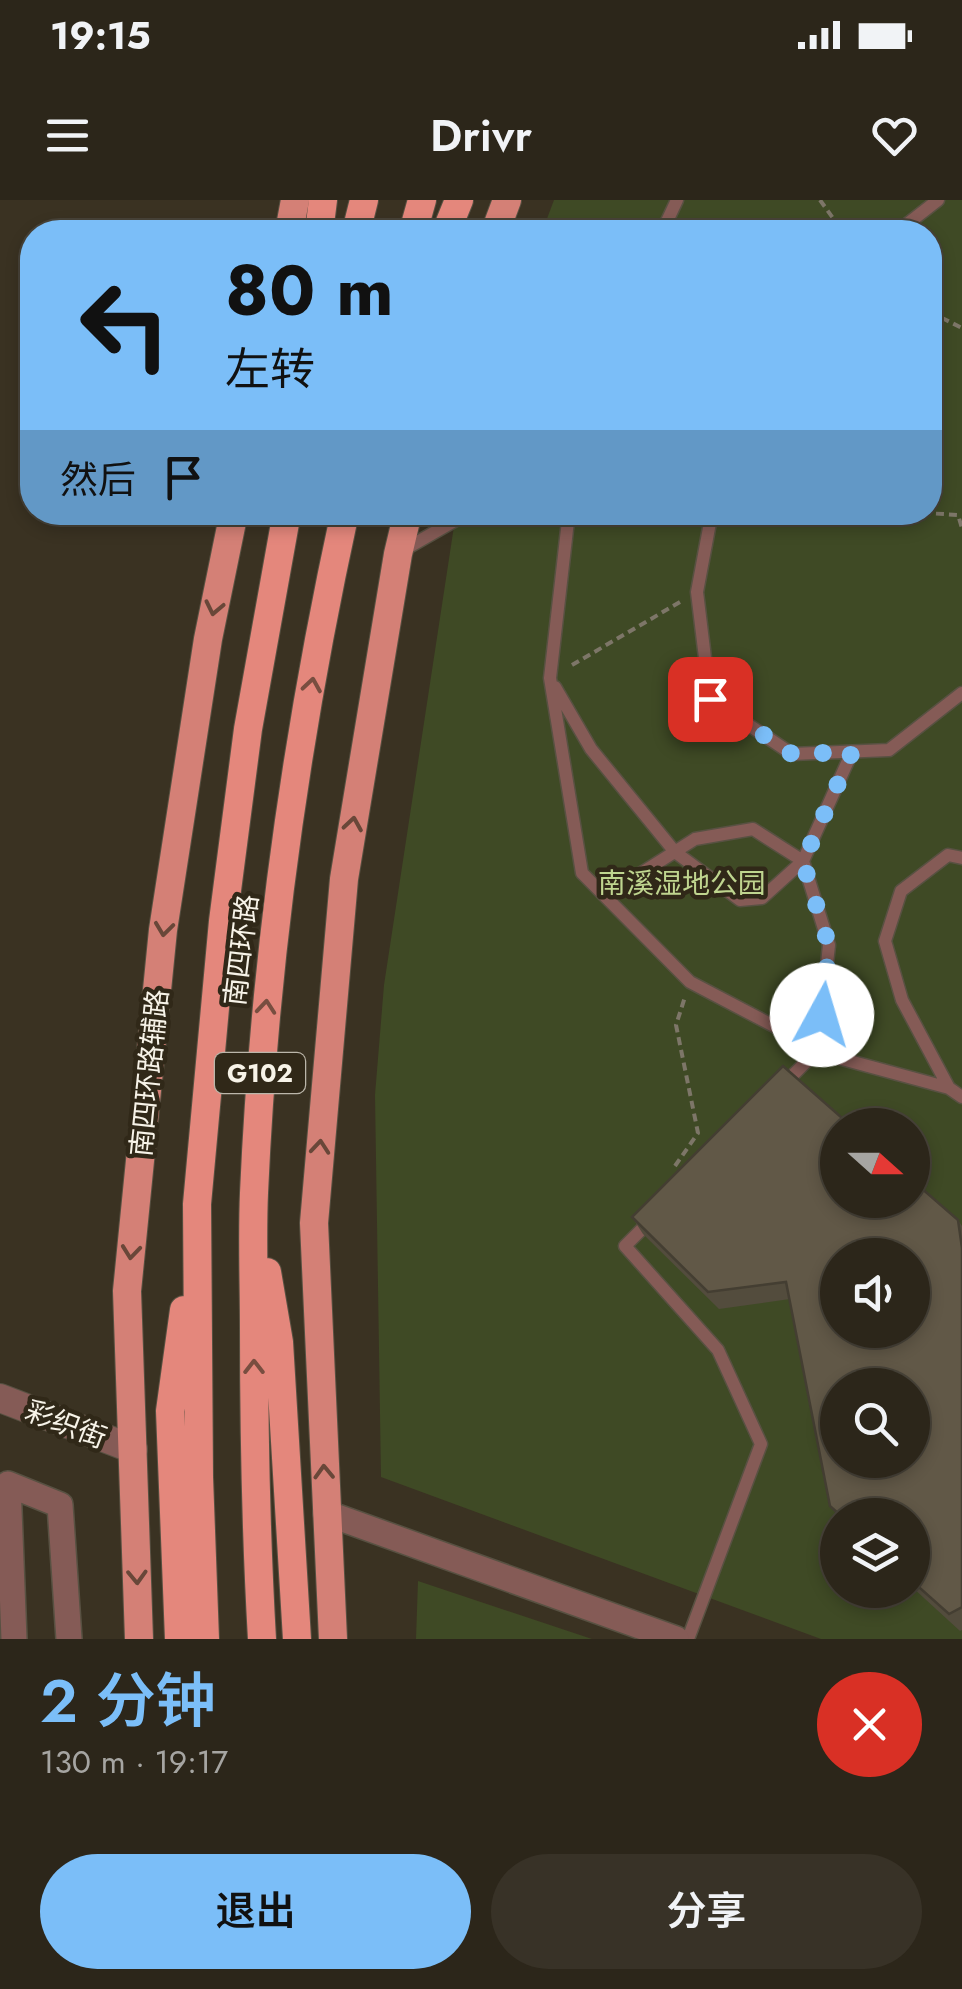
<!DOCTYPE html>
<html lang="zh">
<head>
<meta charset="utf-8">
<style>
  :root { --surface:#2c261a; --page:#383227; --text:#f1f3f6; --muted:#a6a5a2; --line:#484339; --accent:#7bbef8 }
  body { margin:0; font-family:Jost,"Noto Sans SC",sans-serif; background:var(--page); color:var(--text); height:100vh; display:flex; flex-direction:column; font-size:38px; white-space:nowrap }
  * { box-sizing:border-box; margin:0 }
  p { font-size:32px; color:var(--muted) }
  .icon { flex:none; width:55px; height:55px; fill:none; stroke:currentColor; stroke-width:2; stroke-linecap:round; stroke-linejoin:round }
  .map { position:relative; height:1439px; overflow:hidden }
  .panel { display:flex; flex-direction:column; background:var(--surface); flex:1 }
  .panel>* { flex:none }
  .hud { position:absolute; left:20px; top:20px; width:922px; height:305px; border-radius:40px; box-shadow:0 5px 15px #0003,0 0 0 2px var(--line); background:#7bbef8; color:#111; overflow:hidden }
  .needle { width:65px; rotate:111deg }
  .buttons { position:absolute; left:820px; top:908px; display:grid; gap:20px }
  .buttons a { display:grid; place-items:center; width:110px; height:110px; border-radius:50%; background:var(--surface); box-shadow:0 5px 15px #0003,0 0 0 2px var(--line); font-size:50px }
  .pin { position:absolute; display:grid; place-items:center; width:85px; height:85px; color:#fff; margin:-42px; border-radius:20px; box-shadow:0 5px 15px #0006 }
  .me { position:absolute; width:110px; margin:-55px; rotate:6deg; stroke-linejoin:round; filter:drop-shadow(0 0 8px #0008) }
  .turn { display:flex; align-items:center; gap:35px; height:210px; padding:0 40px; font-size:45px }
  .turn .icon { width:130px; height:130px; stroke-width:2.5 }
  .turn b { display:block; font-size:70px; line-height:85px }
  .then { display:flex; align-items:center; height:95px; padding:0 40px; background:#0003; gap:20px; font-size:38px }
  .round { display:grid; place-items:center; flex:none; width:105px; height:105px; border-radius:52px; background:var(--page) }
  .headline { display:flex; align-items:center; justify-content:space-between; height:170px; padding:0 40px }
  h1 { font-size:60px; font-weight:600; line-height:75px; color:var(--accent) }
  .primary-button { display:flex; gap:20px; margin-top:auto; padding:20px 40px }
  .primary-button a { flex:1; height:115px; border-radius:60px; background:var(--accent); color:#111; font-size:40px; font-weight:600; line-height:115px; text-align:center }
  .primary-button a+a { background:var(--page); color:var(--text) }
  .status { display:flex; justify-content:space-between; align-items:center; height:70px; padding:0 50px; background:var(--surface); direction:ltr }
  .status svg { height:28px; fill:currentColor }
  header { display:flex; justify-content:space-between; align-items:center; height:130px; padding:0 40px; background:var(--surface); font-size:45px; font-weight:600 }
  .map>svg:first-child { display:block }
  .green { fill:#3f4a25; fill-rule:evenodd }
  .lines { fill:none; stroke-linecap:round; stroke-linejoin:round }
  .service-casing { stroke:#585142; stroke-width:15 }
  .minor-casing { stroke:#585142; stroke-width:28 }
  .tertiary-casing { stroke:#585142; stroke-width:30 }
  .primary-casing { stroke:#585142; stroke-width:30 }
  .trunk-casing { stroke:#585142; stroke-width:30 }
  .path { stroke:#7d7668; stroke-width:4; stroke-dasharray:8 5; stroke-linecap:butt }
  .service { stroke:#855b56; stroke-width:12 }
  .minor { stroke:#855b56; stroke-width:25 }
  .tertiary { stroke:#855b56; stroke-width:28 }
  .primary { stroke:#d48076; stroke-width:28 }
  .trunk { stroke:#e4877c; stroke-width:28 }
  .wall { fill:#534c3d }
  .building { fill:#615847; stroke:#443e32; stroke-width:2.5; fill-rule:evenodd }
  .oneway { stroke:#694739 }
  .oneway2 { stroke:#784e40 }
  .route { stroke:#7bbef8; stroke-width:18; stroke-dasharray:0 32.4 }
  .labels { text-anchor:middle; stroke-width:9; stroke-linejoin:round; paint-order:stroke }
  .shield { fill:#302818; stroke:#bbb6aa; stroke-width:2.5 }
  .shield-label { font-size:25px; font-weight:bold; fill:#f7f3e8 }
  .park-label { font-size:28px; fill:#bfd58f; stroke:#302818 }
  .street-label { font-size:28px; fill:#f7f3e8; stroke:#302818 }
</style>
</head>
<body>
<div class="status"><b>19:15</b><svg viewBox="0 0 49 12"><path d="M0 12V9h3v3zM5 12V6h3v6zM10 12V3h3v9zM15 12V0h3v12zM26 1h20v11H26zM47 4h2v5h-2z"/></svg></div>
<header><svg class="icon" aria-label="menu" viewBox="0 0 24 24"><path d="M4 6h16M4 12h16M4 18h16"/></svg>Drivr<svg class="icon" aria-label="heart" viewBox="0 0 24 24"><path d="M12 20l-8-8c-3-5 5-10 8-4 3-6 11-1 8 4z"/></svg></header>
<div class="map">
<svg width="962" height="1439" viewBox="0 0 962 1439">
  <rect width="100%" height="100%" fill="#3a3222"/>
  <path class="green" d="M 554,0 L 962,0 L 962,1439 L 821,1439 L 381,1277 L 375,895 L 384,785 L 456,313 L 930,312 L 930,32 L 542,32 ZM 838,925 L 912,925 L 912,1000 L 838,1000 ZM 838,1055 L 912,1055 L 912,1130 L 838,1130 ZM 838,1185 L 912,1185 L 912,1260 L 838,1260 ZM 838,1315 L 912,1315 L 912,1390 L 838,1390 Z
    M 418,1381 L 592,1439 L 416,1439 Z"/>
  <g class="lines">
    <defs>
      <path id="service" d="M 662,32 L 677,0
        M 897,32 L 938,0
        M 569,312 L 550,478 L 582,673 L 690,782 L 831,856 L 949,888 L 962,897
        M 712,312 L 697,392 L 710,499 L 792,554 L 889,550 L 962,493
        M 400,352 L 470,312
        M 555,487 L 591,549 L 675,652 L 740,700 L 762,698 L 803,661 L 852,552
        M 605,696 L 695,639 L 753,629 L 803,661 L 829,745 L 818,850 L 784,884
        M 949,888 L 902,800 L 885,741 L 901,691 L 948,655 L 962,658
        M 651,1020 L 625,1046 L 718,1150 L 761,1244 L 688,1439"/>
      <path id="minor" d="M 326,1313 L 676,1439
        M 14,1439 L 8,1284 L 60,1305 L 69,1439"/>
      <path id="tertiary" d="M 0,1198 L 133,1249"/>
      <path id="primary" d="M 289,32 L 295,0
        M 495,32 L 507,0
        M 139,1439 L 127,1091 L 163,730 L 208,439 L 234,312
        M 333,1439 L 314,1023 L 344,679 L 398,354 L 408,312"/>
      <path id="trunk" d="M 319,32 L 323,0
        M 356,32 L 364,0
        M 413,32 L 422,0
        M 446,32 L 459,0
        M 267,1072 L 279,1142 L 297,1439
        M 179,1439 L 170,1211 L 184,1110
        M 205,1439 L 199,1277 L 197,1004 L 223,721 L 248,529 L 287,312
        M 262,1439 C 256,1336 254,1233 254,1129 C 254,1084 252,1038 254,993 C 264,765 296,536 345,312"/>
    </defs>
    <use href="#service" class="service-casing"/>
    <use href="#minor" class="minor-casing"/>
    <use href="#tertiary" class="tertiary-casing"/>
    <use href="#primary" class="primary-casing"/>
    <use href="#trunk" class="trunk-casing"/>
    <path class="path" d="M 820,0 L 843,32
      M 930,112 L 962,128
      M 910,312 L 958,315 L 962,328
      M 572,465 L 680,402
      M 675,966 L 698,933 L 676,825 L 685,797"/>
    <use href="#service" class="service"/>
    <use href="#minor" class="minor"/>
    <use href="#tertiary" class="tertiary"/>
    <use href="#primary" class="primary"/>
    <use href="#trunk" class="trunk"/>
  </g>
  <path class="wall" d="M 632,1017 L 958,1020 L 962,1026 L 962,1430 L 960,1431 L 912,1387 L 912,1315 L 838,1316 L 830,1306 L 790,1099 L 719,1109 L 643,1034 Z"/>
  <path class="building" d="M 783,866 L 850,925 L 838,925 L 838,1000 L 912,1000 L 912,980 L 958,1020 L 962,1048 L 962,1407 L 949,1414 L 912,1381 L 912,1315 L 840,1315 L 830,1306 L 786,1082 L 708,1092 L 632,1017 ZM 838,1055 L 912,1055 L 912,1130 L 838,1130 ZM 838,1185 L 912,1185 L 912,1260 L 838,1260 Z"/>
  <defs><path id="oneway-chevron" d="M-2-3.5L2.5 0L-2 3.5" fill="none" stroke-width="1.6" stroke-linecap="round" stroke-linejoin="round" transform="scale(2.5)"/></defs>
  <g class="oneway">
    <use href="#oneway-chevron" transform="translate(214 408) rotate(102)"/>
    <use href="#oneway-chevron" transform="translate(353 624) rotate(-81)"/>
    <use href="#oneway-chevron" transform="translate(164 729) rotate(97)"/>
    <use href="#oneway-chevron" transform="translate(320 947) rotate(-85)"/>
    <use href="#oneway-chevron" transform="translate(131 1052) rotate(96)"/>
    <use href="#oneway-chevron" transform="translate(324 1272) rotate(-92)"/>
    <use href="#oneway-chevron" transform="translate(137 1377) rotate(88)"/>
  </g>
  <g class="oneway2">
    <use href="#oneway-chevron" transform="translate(312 485) rotate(-81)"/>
    <use href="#oneway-chevron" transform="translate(266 807) rotate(-85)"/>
    <use href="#oneway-chevron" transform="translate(254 1167) rotate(-90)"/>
  </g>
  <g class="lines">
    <path class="route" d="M 710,499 L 792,554 L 852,552 L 803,662 L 829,746 L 822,815"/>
  </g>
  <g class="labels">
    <rect class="shield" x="215" y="853" width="90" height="40" rx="8"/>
    <g class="shield-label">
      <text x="260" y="882">G102</text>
    </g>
    <g class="park-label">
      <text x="682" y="693">南溪湿地公园</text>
    </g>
    <g class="street-label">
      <text transform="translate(241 750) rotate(-83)" y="10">南四环路</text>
      <text transform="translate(149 873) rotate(-84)" y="10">南四环路辅路</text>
      <text transform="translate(66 1224) rotate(21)" y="10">彩织街</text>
    </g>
  </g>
</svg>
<div class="buttons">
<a><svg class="needle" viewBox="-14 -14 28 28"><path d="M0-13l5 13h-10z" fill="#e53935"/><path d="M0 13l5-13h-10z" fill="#a6a5a2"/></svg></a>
<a><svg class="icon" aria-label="sound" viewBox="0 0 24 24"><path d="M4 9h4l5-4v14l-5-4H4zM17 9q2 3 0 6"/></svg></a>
<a><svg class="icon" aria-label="search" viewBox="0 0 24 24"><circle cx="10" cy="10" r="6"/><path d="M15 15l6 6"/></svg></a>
<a><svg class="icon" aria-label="layers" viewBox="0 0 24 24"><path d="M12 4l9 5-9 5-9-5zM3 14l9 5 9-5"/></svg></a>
</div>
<div class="pin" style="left:710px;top:499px;background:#d93025"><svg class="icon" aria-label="arrive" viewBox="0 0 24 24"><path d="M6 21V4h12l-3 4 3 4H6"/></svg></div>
<svg class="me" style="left:822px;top:815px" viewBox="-20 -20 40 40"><circle r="19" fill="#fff"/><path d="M0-13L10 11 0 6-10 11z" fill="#7bbef8"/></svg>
<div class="hud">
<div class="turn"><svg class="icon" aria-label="left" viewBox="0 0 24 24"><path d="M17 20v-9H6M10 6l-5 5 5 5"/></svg><div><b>80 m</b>左转</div></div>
<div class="then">然后<svg class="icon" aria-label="arrive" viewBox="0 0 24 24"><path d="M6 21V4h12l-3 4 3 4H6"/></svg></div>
</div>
</div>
<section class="panel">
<div class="headline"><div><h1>2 分钟</h1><p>130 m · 19:17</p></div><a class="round" style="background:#d93025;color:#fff"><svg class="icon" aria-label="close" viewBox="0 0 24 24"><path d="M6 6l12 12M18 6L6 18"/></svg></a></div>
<div class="primary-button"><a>退出</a><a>分享</a></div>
</section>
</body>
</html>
